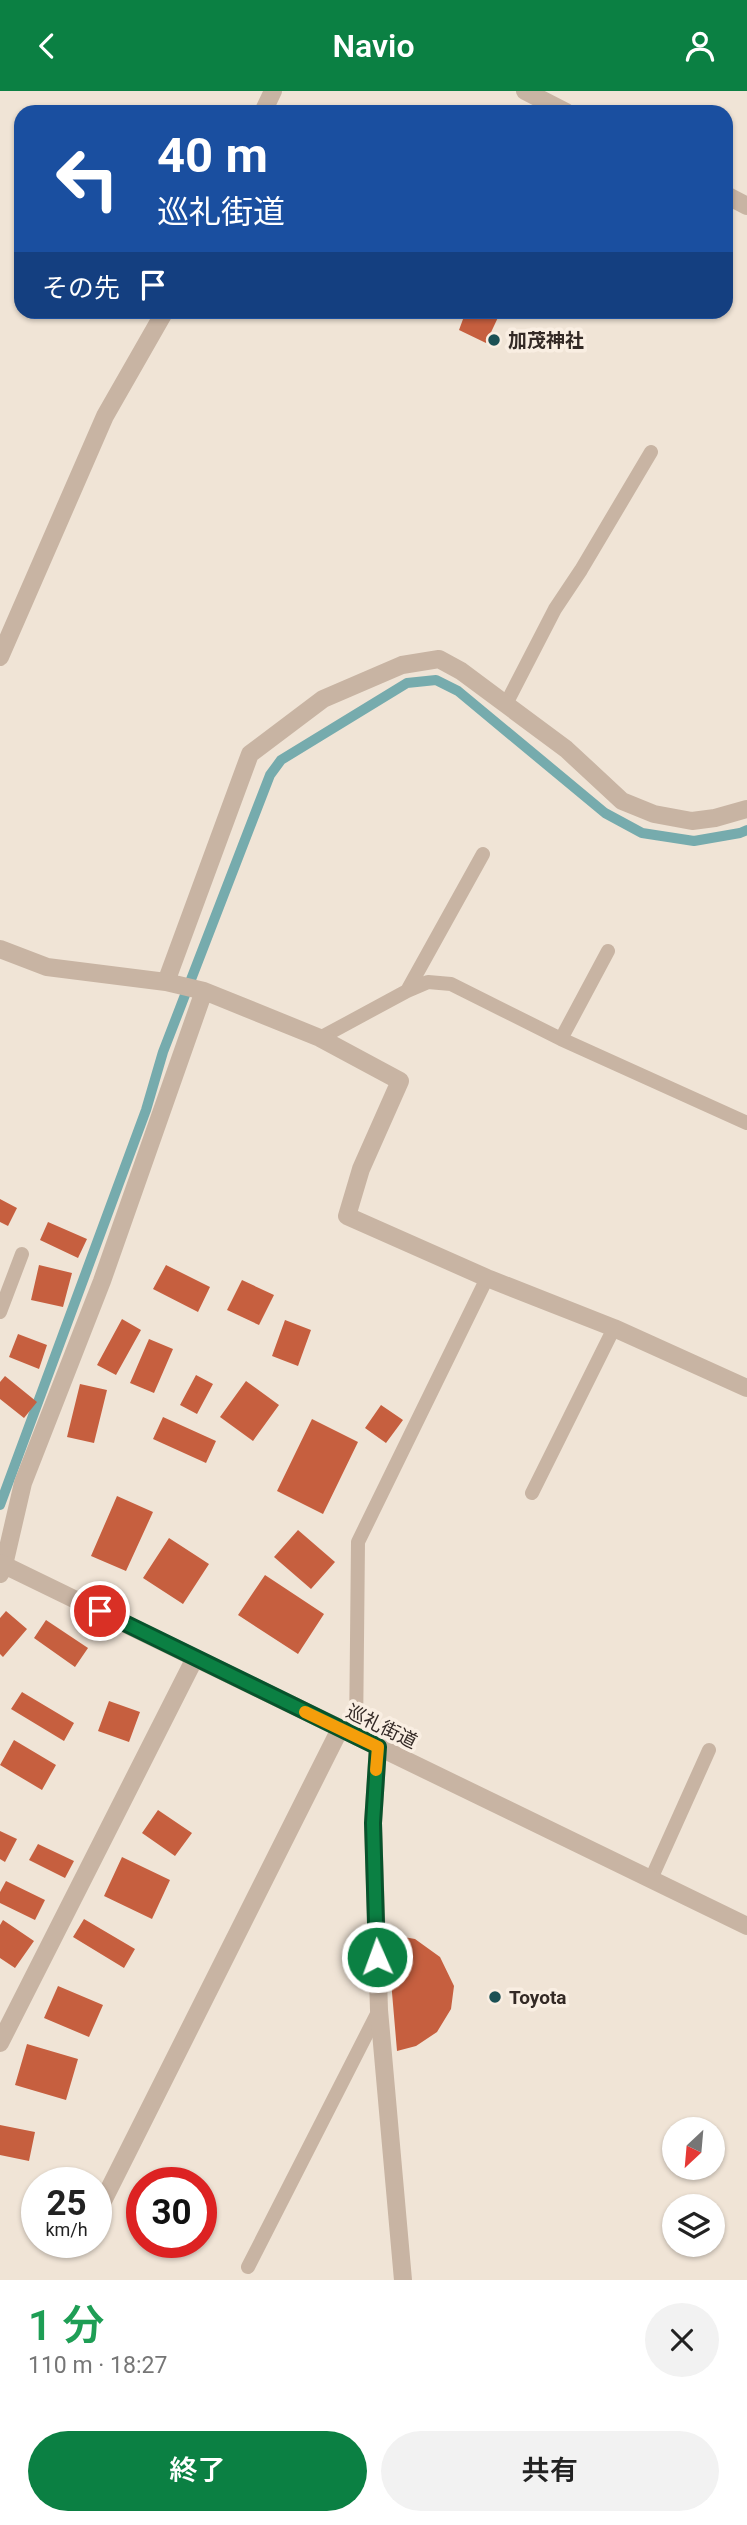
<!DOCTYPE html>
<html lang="ja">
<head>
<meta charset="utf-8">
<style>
  :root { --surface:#fff; --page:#f2f2f2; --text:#222; --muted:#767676; --accent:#0b8043 }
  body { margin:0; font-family:Roboto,"Noto Sans JP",sans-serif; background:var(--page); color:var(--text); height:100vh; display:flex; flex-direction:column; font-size:26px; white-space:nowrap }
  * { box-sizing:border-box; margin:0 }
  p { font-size:23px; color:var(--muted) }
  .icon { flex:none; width:38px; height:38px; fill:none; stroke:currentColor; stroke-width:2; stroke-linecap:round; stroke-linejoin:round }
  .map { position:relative; height:2189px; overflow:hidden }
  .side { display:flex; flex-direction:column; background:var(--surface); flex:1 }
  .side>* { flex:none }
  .hud { position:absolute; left:14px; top:14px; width:719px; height:214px; border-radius:21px; box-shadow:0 2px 5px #0004; background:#1a4fa0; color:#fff; overflow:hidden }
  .needle { width:46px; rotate:206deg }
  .tools { position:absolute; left:662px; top:2026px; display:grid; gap:14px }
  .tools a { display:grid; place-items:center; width:63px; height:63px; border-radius:50%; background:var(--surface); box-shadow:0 2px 5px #0004; font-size:35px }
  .speed { position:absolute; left:21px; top:2076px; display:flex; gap:14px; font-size:35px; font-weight:700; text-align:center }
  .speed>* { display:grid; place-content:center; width:91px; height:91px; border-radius:50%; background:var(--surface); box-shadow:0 2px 5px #0004; line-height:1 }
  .speed small { font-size:18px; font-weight:400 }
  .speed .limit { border:10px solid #d22; background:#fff; color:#111 }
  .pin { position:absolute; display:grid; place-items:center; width:60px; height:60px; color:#fff; margin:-30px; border:4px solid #fff; border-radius:50%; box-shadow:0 2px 7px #0007 }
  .me { position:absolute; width:77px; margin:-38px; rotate:358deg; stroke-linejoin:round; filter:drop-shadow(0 0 5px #0008) }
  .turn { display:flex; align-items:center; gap:24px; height:147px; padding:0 28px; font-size:32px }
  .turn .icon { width:91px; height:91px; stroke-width:2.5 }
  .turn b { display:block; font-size:49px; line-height:60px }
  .then { display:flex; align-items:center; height:66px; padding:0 28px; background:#0003; gap:14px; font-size:26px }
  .round { display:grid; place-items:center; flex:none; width:74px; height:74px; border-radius:37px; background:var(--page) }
  .headline { display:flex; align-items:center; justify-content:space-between; height:119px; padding:0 28px }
  h1 { font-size:42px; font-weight:600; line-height:52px; color:#1e9e55 }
  .button { display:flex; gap:14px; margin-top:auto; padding:14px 28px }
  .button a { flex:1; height:80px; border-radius:42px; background:var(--accent); color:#fff; font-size:28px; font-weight:600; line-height:80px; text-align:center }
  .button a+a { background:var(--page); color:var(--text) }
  header { display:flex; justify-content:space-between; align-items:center; height:91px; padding:0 28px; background:var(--accent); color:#fff; font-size:32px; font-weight:600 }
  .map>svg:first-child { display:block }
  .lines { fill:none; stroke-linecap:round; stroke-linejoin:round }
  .stream { stroke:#76abad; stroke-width:10 }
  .building { fill:#c65f3f }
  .service { stroke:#c8b4a3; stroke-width:14 }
  .minor { stroke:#c8b4a3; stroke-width:18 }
  .tertiary { stroke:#c8b4a3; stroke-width:18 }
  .route-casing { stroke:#07532c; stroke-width:18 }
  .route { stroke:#0b8043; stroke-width:12 }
  .slow { stroke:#f59e0b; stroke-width:12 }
  .poi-dot { fill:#1b5054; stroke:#f9eee2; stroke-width:2.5 }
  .labels { text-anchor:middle; stroke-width:7; stroke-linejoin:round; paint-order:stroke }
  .poi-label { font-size:19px; font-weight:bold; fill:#332925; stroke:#f9eee2; text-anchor:start }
  .street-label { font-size:19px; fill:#332925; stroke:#f9eee2 }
</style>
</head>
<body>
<header><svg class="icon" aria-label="back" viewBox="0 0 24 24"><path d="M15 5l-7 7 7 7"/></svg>Navio<svg class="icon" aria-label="person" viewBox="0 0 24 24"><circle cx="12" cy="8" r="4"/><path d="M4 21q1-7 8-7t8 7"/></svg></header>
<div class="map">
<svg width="747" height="2189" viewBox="0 0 747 2189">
  <rect width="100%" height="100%" fill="#f0e4d6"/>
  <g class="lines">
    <path class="stream" d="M 0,1414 L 146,1019 L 163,961 L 270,684 L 281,669 L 407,592 L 436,589 L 458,600 L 605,722 L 642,742 L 694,750 L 740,742 L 747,739"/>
  </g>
  <path class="building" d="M 466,220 L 501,220 L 486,252 L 459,239 Z
    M 0,1108 L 17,1117 L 8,1135 L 0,1131 Z
    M 48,1131 L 87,1148 L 78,1167 L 40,1149 Z
    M 39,1174 L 72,1182 L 63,1216 L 31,1209 Z
    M 166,1174 L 210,1196 L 198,1221 L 153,1198 Z
    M 242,1189 L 274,1204 L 259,1234 L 227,1219 Z
    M 122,1228 L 141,1239 L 116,1284 L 97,1274 Z
    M 285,1229 L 311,1239 L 298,1275 L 272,1265 Z
    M 18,1243 L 47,1254 L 39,1278 L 9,1266 Z
    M 149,1248 L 173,1258 L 154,1302 L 130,1292 Z
    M 196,1284 L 213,1293 L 197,1323 L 180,1314 Z
    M 5,1285 L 37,1311 L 24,1327 L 0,1308 L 0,1291 Z
    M 246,1290 L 279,1314 L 253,1350 L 220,1326 Z
    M 80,1293 L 107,1299 L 94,1352 L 67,1346 Z
    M 381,1314 L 403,1329 L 386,1352 L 365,1337 Z
    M 163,1326 L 216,1350 L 206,1372 L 153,1348 Z
    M 312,1328 L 358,1351 L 323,1423 L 277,1400 Z
    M 117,1405 L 153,1421 L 126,1480 L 91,1465 Z
    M 298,1439 L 335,1471 L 311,1498 L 274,1466 Z
    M 169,1447 L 209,1473 L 183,1513 L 143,1487 Z
    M 265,1484 L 324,1523 L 298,1563 L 238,1524 Z
    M 6,1520 L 27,1538 L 3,1566 L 0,1563 L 0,1527 Z
    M 46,1529 L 88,1557 L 75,1576 L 34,1547 Z
    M 22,1601 L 74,1632 L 64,1650 L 11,1618 Z
    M 109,1610 L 140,1621 L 129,1651 L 98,1640 Z
    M 14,1649 L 56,1674 L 42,1699 L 0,1674 Z
    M 158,1719 L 192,1742 L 175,1765 L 142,1742 Z
    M 0,1740 L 17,1748 L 5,1771 L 0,1768 Z
    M 38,1753 L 74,1770 L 65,1787 L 29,1769 Z
    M 122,1766 L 170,1789 L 152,1828 L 104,1805 Z
    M 6,1790 L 45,1809 L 35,1829 L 0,1812 L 0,1801 Z
    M 84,1828 L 135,1858 L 124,1877 L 73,1846 Z
    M 3,1829 L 34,1850 L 15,1877 L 0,1867 L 0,1834 Z
    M 387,1843 L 415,1848 L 440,1866 L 454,1895 L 451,1918 L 437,1941 L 416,1955 L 397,1960 Z
    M 58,1895 L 103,1914 L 89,1946 L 44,1927 Z
    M 27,1953 L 78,1968 L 66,2009 L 15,1994 Z
    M 0,2034 L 35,2041 L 29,2070 L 0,2064 Z"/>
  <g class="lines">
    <path class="service" d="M 506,613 L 555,518 L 581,479 L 651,361
      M 407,900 L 483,763
      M 320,947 L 407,900 L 428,891 L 451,893 L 561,948 L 747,1032
      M 561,948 L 608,860
      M 0,1221 L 22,1163
      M 532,1402 L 614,1237
      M 356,1646 L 358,1451 L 487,1187
      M 651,1788 L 709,1659
      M 248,2176 L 379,1919"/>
    <path class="minor" d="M 525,0 L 566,21
      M 263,21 L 273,0
      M 726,104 L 747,115
      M 0,566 L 105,325 L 165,220
      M 0,858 L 47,876 L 166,891 L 204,900 L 320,947 L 400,990 L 361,1078 L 347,1125 L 487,1187 L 614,1237 L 747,1297
      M 166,891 L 250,663 L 323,608 L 402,574 L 439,568 L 461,580 L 566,658 L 622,710 L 654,723 L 692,730 L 715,727 L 747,718
      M 0,1483 L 4,1474 L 23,1392 L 102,1190 L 204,900
      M 378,1656 L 373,1732 L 379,1919 L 403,2189
      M 0,1952 L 195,1567
      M 98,2120 L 340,1638"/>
    <path class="tertiary" d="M 0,1472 L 747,1835"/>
  </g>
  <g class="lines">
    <defs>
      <path id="route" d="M 100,1520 L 378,1656 L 373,1732 L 377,1866"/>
    </defs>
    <use href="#route" class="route-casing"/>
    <use href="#route" class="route"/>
    <path class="slow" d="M 305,1621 L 378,1656 L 376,1679"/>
  </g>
  <g class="poi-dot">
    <circle cx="494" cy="249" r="7"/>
    <circle cx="495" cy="1906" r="7"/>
  </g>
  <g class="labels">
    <g class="poi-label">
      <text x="508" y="256">加茂神社</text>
      <text x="509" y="1913">Toyota</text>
    </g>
    <g class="street-label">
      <text transform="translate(382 1635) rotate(26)" y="7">巡礼街道</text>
    </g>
  </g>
</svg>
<div class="tools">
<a><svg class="needle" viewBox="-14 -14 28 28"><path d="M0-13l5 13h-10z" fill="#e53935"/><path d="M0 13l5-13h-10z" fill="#767676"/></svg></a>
<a><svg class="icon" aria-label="layers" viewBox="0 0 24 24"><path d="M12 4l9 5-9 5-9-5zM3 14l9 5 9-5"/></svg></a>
</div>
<div class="speed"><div>25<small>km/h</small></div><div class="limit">30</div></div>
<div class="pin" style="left:100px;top:1520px;background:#d93025"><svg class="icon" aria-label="arrive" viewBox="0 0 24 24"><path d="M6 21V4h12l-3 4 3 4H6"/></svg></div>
<svg class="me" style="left:377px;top:1866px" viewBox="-20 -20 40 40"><circle r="17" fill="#0b8043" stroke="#fff" stroke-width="3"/><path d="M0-11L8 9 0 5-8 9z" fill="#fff"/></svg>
<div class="hud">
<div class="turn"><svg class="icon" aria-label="left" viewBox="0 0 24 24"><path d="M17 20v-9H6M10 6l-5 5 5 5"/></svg><div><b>40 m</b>巡礼街道</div></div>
<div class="then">その先<svg class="icon" aria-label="arrive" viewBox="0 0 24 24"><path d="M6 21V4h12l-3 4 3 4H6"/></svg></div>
</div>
</div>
<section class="side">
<div class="headline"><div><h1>1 分</h1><p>110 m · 18:27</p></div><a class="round"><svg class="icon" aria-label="close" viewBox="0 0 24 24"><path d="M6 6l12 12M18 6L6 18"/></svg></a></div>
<div class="button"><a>終了</a><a>共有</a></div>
</section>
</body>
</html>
